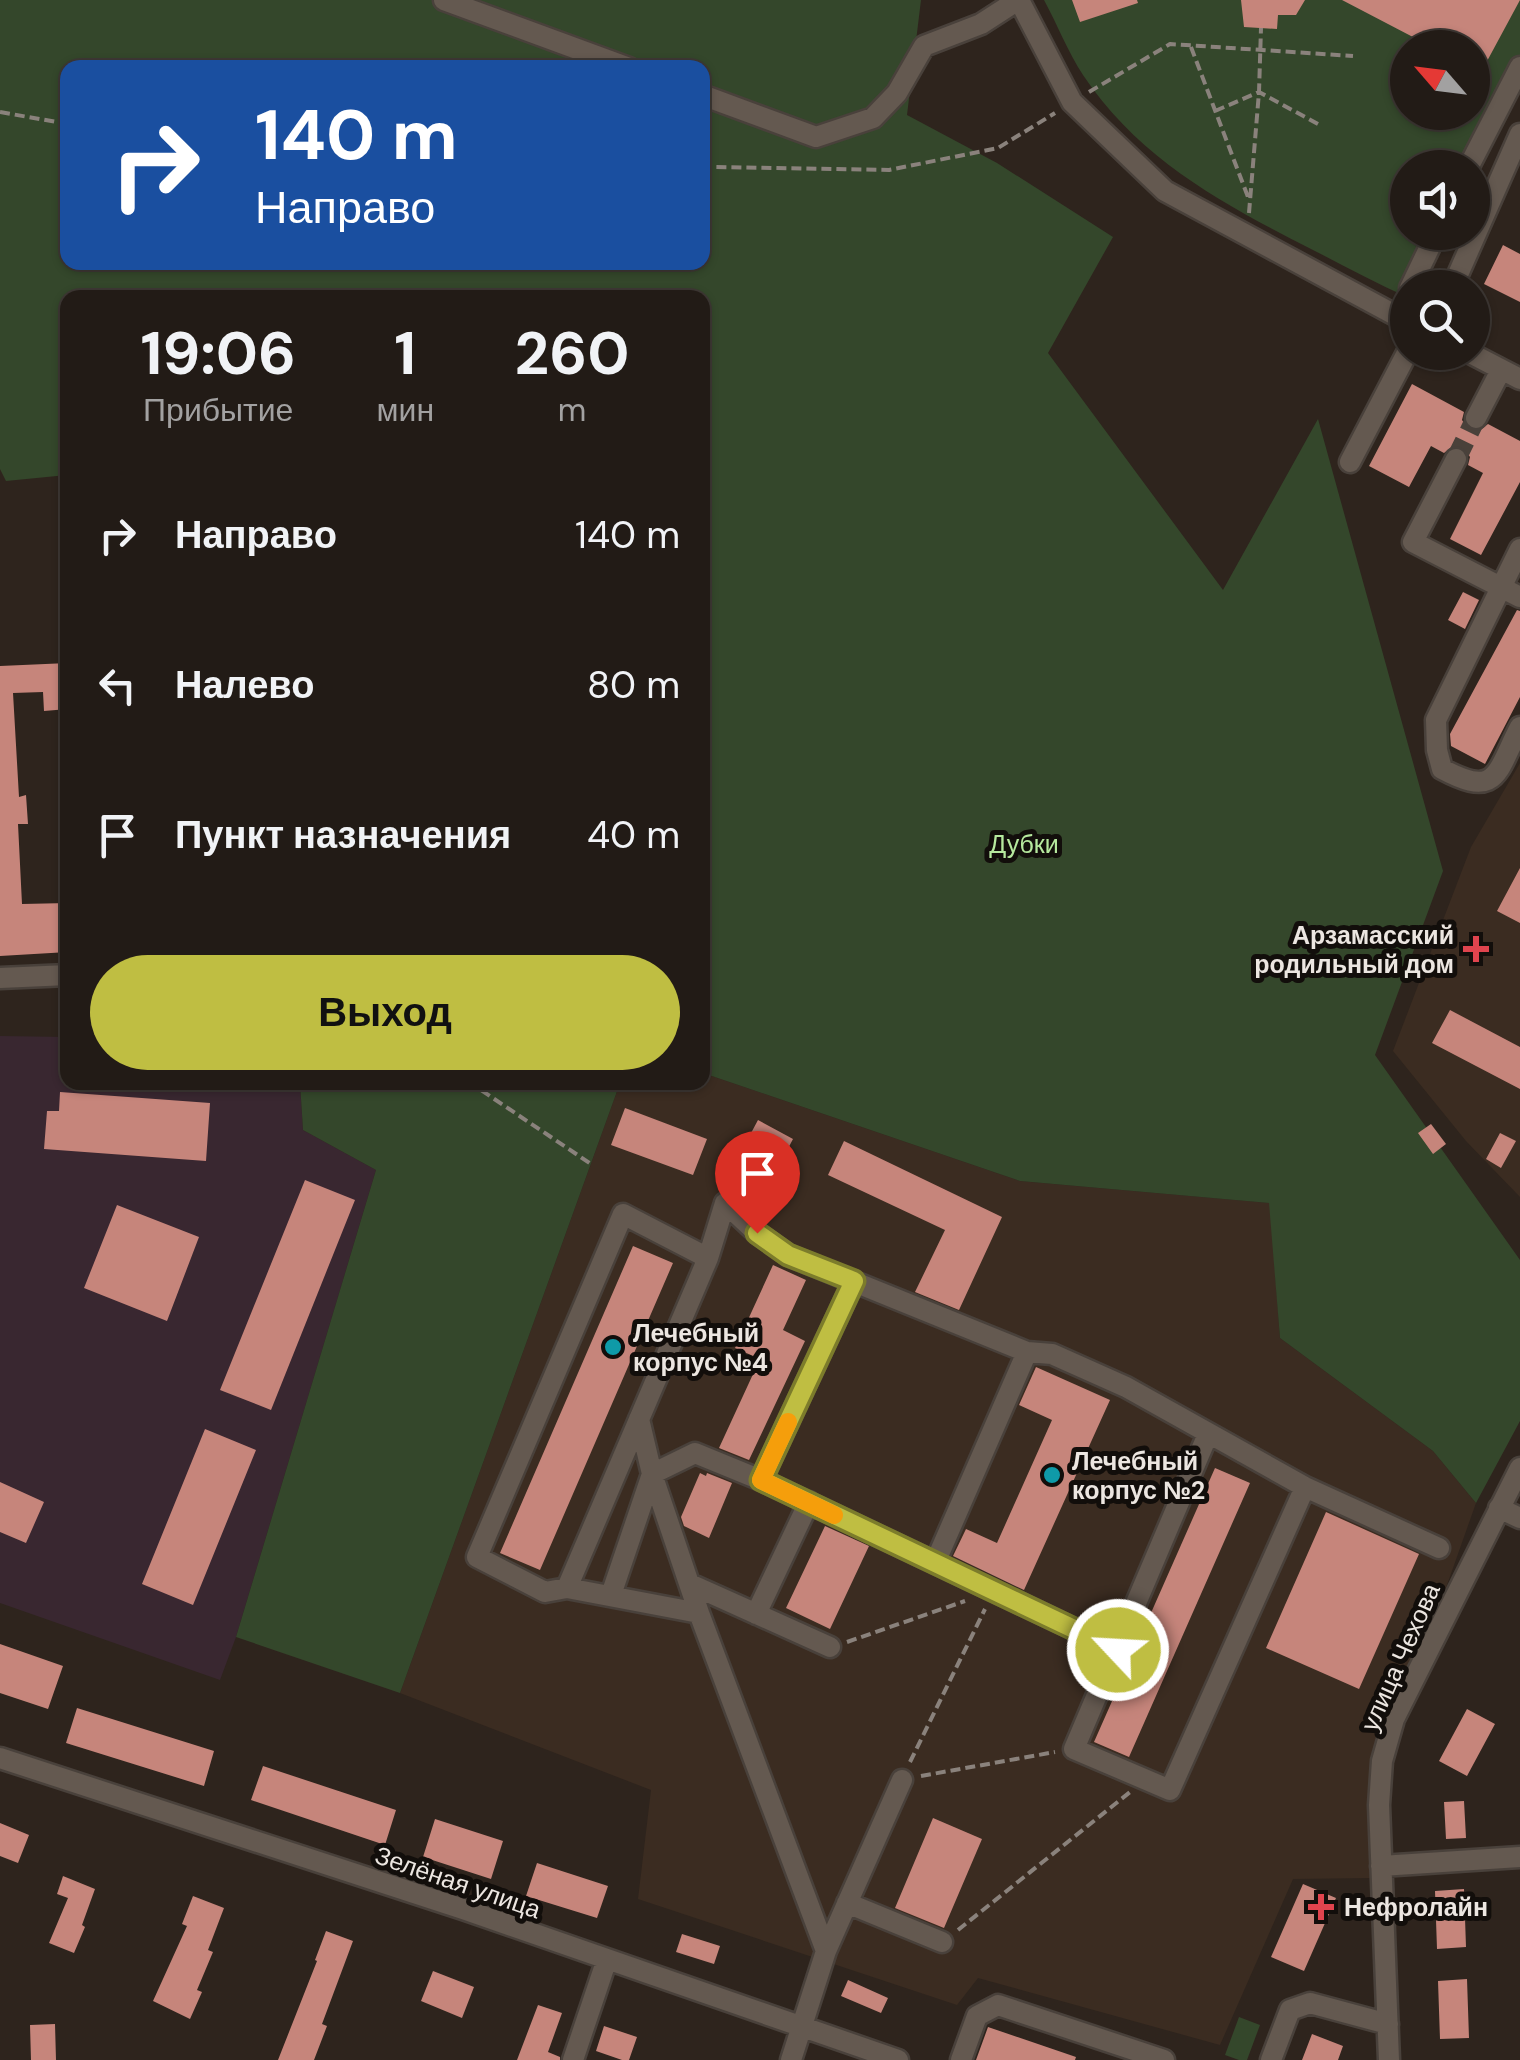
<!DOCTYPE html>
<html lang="ru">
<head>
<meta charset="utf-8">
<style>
  :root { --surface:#221b16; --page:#2a241f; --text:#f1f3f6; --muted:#a2a1a1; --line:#3f3935; --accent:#bfbe42 }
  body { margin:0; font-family:"DM Sans",sans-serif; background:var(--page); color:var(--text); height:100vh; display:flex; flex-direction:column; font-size:38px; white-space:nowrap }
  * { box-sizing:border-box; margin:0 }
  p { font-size:32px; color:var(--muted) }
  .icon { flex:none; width:55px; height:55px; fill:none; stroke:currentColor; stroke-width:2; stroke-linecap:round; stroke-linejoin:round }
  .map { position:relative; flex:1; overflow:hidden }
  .sheet { position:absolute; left:60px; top:290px; width:650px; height:800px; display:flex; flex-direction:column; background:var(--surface); border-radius:20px; box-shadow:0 2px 8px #0004,0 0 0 2px var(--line) }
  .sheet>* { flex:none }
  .guide { position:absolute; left:60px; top:60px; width:650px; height:210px; border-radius:20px; box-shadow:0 2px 8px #0004,0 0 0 2px var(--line); background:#1a4fa0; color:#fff; overflow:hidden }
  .needle { width:65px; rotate:298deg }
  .tools { position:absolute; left:1390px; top:30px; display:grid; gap:20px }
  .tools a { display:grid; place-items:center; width:100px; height:100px; border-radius:50%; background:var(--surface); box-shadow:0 2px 8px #0004,0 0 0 2px var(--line); font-size:50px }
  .pin { position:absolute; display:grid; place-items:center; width:85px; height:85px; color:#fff; margin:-102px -42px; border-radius:50% 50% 50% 0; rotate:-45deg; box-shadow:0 0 10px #0007 }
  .pin .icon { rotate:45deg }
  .me { position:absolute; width:110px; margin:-55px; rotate:295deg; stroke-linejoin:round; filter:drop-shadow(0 0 8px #0008) }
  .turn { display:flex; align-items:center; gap:35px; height:210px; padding:0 30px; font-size:45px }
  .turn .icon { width:130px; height:130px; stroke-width:2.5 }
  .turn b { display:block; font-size:70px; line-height:85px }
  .eta { display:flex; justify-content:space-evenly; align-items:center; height:170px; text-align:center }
  .eta b { font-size:60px; font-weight:700; line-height:70px }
  .primary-button { display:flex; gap:20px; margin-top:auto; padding:20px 30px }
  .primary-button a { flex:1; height:115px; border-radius:60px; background:var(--accent); color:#111; font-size:40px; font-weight:700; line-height:115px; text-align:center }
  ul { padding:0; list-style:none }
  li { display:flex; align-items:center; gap:30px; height:150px; padding:0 30px }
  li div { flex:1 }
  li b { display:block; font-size:38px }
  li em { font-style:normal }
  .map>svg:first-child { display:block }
  .built { fill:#3b2c21 }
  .industrial { fill:#392730 }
  .green { fill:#34472b; fill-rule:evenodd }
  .building { fill:#c6857b }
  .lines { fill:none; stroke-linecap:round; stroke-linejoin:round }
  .minor-tunnel { stroke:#4a413a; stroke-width:20; stroke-dasharray:20 10; stroke-linecap:butt }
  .minor-casing { stroke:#49413b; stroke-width:25 }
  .path { stroke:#8a827c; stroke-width:4; stroke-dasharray:10 5; stroke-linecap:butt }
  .minor { stroke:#645950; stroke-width:20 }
  .route-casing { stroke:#7c7c2b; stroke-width:25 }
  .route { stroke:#bfbe42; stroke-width:18 }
  .slow { stroke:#f59e0b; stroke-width:18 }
  .health-dot { fill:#e0444e; stroke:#120e0b; stroke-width:4 }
  .culture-dot { fill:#0f9aa8; stroke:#120e0b; stroke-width:4 }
  .labels { text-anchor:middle; stroke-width:10; stroke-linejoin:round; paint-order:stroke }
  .park-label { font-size:25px; fill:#b6e99e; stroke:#120e0b }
  .poi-label { font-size:25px; font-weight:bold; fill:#ece6e1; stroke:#120e0b; text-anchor:start }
  .street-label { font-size:25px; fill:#ece6e1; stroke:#120e0b }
</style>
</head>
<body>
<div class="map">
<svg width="1520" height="2060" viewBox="0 0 1520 2060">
  <rect width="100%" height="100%" fill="#2e241d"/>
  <path class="built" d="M 1520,763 L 1520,1197 L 1466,1141 L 1393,1051 L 1471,847 Z
    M 703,1073 L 1020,1181 L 1270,1203 L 1280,1338 L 1433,1451 L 1476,1503 L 1442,1599 L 1399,1686 L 1369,1768 L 1371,1878 L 1293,1879 L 1220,2045 L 978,1978 L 957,2005 L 638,1899 L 651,1790 L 400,1693 L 620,1083 L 702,1082 Z"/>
  <path class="industrial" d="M 0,1036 L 67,1037 L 68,1082 L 300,1083 L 303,1130 L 376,1170 L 236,1637 L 220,1680 L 0,1603 Z"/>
  <path class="green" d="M 0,0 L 921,0 L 907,115 L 997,163 L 1113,237 L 1048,353 L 1223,590 L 1318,419 L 1443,871 L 1375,1055 L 1520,1260 L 1520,1421 L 1476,1503 L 1433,1451 L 1280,1338 L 1269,1203 L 1020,1181 L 703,1073 L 702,298 L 68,298 L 67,475 L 6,481 L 0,469 ZM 68,68 L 702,68 L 702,262 L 68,262 Z
    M 1044,0 L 1520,0 L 1520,89 L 1473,182 L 1472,168 L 1408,168 L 1408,232 L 1446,233 L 1407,297 C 1375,283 1343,265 1311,249 C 1223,204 1140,160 1083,75 C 1068,52 1057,24 1044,0 ZM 1408,48 L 1472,48 L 1472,112 L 1408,112 Z
    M 300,1083 L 620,1083 L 400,1693 L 236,1637 L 376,1170 L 303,1130 Z
    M 1239,2017 L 1260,2025 L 1247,2060 L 1239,2060 L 1225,2055 Z"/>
  <path class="building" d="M 1072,0 L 1137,0 L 1138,3 L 1080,22 Z
    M 1241,0 L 1305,0 L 1296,15 L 1278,15 L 1277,29 L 1244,27 Z
    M 1342,0 L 1520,0 L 1472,89 L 1472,48 L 1434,48 Z
    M 1503,245 L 1520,254 L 1520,302 L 1484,284 Z
    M 1412,384 L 1464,412 L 1462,420 L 1469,430 L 1478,432 L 1488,424 L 1520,441 L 1520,482 L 1481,555 L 1450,539 L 1483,473 L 1468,465 L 1470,457 L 1463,447 L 1454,445 L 1444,453 L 1431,446 L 1409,487 L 1369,466 Z
    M 1463,592 L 1479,600 L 1465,629 L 1448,620 Z
    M 1517,610 L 1520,611 L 1520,697 L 1485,764 L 1451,746 L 1450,734 Z
    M 68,663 L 68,709 L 44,711 L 43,692 L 13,693 L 19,797 L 26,795 L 28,824 L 18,824 L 22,904 L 68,903 L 68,952 L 0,956 L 0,666 Z
    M 1520,868 L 1520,923 L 1497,911 Z
    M 1450,1010 L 1520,1047 L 1520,1089 L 1432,1043 Z
    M 60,1092 L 210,1103 L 206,1161 L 44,1149 L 47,1111 L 59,1111 Z
    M 625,1108 L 707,1139 L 693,1175 L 611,1145 Z
    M 758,1120 L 793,1139 L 770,1183 L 734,1165 Z
    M 1431,1124 L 1446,1144 L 1433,1154 L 1418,1133 Z
    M 1500,1133 L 1516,1141 L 1501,1168 L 1486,1159 Z
    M 844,1141 L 1002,1217 L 959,1310 L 915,1292 L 945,1230 L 828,1175 Z
    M 305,1180 L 355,1200 L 271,1410 L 220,1390 Z
    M 117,1205 L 199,1237 L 167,1321 L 84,1288 Z
    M 633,1246 L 673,1263 L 540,1570 L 500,1553 Z
    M 773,1265 L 806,1280 L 783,1330 L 805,1341 L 749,1460 L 719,1448 L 760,1359 L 735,1348 Z
    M 1036,1367 L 1110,1400 L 1024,1590 L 953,1556 L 966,1529 L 997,1543 L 1052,1420 L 1019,1405 Z
    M 205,1429 L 256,1450 L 193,1605 L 142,1584 Z
    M 1215,1468 L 1250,1483 L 1129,1757 L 1094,1742 Z
    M 700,1473 L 706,1476 L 707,1473 L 732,1483 L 709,1538 L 684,1526 L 681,1517 Z
    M 0,1482 L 44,1502 L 26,1543 L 0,1532 Z
    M 1326,1512 L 1419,1554 L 1359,1689 L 1266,1648 Z
    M 825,1526 L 869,1546 L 830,1629 L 786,1608 Z
    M 0,1644 L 63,1666 L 48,1709 L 0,1693 Z
    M 77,1708 L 214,1751 L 204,1786 L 66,1743 Z
    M 1467,1709 L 1495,1724 L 1467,1776 L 1439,1761 Z
    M 263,1766 L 396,1810 L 385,1845 L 251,1800 Z
    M 1464,1801 L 1466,1838 L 1446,1839 L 1444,1802 Z
    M 933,1818 L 982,1839 L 944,1928 L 895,1908 Z
    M 435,1819 L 503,1841 L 491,1879 L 423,1857 Z
    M 0,1823 L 29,1835 L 18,1863 L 0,1856 Z
    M 537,1863 L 608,1886 L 597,1918 L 526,1896 Z
    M 63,1876 L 95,1889 L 82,1925 L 85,1927 L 74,1953 L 49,1943 L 68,1898 L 57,1894 Z
    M 1303,1884 L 1336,1898 L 1304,1971 L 1271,1957 Z
    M 1464,1889 L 1466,1947 L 1437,1949 L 1435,1891 Z
    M 193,1896 L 224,1908 L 208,1950 L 213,1952 L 197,1990 L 202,1992 L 190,2019 L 153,2001 L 187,1926 L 182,1924 Z
    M 326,1931 L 353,1941 L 322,2024 L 327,2026 L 314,2060 L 278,2060 L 317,1961 L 315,1960 Z
    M 682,1934 L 720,1946 L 714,1964 L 676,1952 Z
    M 433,1971 L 474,1987 L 462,2018 L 421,2001 Z
    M 1467,1979 L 1469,2038 L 1440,2039 L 1438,1981 Z
    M 848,1980 L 888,1998 L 881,2013 L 841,1996 Z
    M 538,2005 L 562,2013 L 548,2052 L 560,2057 L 560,2060 L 517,2060 Z
    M 55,2024 L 56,2060 L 31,2060 L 30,2025 Z
    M 604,2026 L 637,2037 L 629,2060 L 622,2060 L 596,2051 Z
    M 988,2027 L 1076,2057 L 1075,2060 L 976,2060 Z
    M 1312,2034 L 1343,2046 L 1338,2060 L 1302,2060 Z"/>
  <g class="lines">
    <path class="minor-tunnel" d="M 1456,459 L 1476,418"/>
    <defs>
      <path id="minor" d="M 444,0 L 629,68
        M 1019,0 L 1072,102 L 1165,191 L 1408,322
        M 702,95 L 816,137 L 873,118 L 897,93 L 924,46 L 981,24 L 1018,0
        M 1468,168 L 1520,67
        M 1410,288 L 1437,232
        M 1452,288 L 1520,134
        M 1468,352 L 1520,379
        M 1476,418 L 1501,370
        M 1456,459 L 1413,542 L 1520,597
        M 1350,462 L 1408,351
        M 1520,549 L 1436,720 L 1437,750 L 1442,769 C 1498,799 1496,773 1520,727
        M 0,978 L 68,975
        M 708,1258 L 725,1203 L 757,1233 L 788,1255 L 1027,1352 L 1052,1354 L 1126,1387 L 1305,1487 L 1439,1548
        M 639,1419 L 652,1474 L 699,1613 L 826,1951 L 791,2060
        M 1208,1434 L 1074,1749 L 1170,1790 L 1305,1487
        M 761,1480 L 854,1281
        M 1499,1508 L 1520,1518
        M 935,1563 L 1027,1352
        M 690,1584 L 830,1647
        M 567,1588 L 708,1258 L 623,1214 L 477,1557 L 545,1592 L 567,1588 L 699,1613
        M 611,1595 L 652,1474 L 695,1453 L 761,1480 L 1118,1650
        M 756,1614 L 809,1502
        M 0,1758 L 463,1909 L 898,2060
        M 1381,1866 L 1520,1857
        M 847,1903 L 942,1942
        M 826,1951 L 902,1780
        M 573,2060 L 607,1959
        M 961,2060 L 977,2016 L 998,2005 L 1164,2060
        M 1271,2060 L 1290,2010 L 1310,2003 L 1388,2024
        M 1389,2060 L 1379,1805 L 1382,1761 L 1394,1719 L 1520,1468"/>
    </defs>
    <use href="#minor" class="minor-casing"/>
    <path class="path" d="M 1191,47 L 1248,197
      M 1089,92 L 1170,44 L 1353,56
      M 1215,111 L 1259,92 L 1318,124
      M 0,112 L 68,124
      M 702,163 L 715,167 L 889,170 L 998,148 L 1055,113
      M 1249,213 L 1259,92 L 1261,28
      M 469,1082 L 591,1164
      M 847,1642 L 965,1601
      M 910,1762 L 985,1609
      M 921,1776 L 1055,1752
      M 958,1930 L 1130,1792"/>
    <use href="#minor" class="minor"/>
  </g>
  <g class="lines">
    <defs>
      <path id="route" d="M 757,1233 L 788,1255 L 854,1281 L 761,1480 L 1118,1650"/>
    </defs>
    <use href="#route" class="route-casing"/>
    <use href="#route" class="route"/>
    <path class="slow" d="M 788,1422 L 761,1480 L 834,1515"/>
  </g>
  <g class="health-dot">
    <path d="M1471 934h10v10h10v10h-10v10h-10v-10h-10v-10h10z"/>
    <path d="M1316 1892h10v10h10v10h-10v10h-10v-10h-10v-10h10z"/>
  </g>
  <g class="culture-dot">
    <circle cx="613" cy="1347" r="10"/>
    <circle cx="1052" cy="1475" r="10"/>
  </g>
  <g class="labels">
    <g class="park-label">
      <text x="1024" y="853">Дубки</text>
    </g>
    <g class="poi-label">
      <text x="1454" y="944" text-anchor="end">Арзамасский<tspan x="1454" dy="29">родильный дом</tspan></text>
      <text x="633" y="1342">Лечебный<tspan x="633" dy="29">корпус №4</tspan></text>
      <text x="1072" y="1470">Лечебный<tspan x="1072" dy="29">корпус №2</tspan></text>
      <text x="1344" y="1916">Нефролайн</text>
    </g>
    <g class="street-label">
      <text transform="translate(1400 1657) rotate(-66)" y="9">улица Чехова</text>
      <text transform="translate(458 1882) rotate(19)" y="9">Зелёная улица</text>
    </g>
  </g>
</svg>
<div class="tools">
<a><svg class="needle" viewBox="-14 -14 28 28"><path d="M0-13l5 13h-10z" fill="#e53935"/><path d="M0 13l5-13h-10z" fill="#a2a1a1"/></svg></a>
<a><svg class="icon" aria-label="sound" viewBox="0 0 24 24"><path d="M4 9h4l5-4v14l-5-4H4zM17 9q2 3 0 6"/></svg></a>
<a><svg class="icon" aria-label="search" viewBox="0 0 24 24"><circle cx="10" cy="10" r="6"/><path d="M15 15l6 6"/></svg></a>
</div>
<div class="pin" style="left:757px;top:1233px;background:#d93025"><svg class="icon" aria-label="arrive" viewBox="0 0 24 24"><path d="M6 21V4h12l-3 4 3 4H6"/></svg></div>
<svg class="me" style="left:1118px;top:1650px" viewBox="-20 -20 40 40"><circle r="17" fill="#bfbe42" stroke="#fff" stroke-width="3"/><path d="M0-11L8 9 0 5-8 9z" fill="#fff"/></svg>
<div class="guide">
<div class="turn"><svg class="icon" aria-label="right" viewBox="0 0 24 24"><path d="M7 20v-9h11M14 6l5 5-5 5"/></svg><div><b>140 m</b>Направо</div></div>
</div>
<section class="sheet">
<div class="eta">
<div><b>19:06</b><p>Прибытие</p></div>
<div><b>1</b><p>мин</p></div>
<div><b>260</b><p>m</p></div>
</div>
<ul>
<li><svg class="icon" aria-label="right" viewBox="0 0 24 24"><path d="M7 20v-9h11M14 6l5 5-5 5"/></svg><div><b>Направо</b></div><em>140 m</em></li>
<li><svg class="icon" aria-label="left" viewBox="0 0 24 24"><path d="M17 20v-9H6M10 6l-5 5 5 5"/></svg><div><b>Налево</b></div><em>80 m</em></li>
<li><svg class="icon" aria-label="arrive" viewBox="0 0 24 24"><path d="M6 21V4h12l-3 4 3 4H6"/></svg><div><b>Пункт назначения</b></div><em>40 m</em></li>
</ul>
<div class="primary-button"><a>Выход</a></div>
</section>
</div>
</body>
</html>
